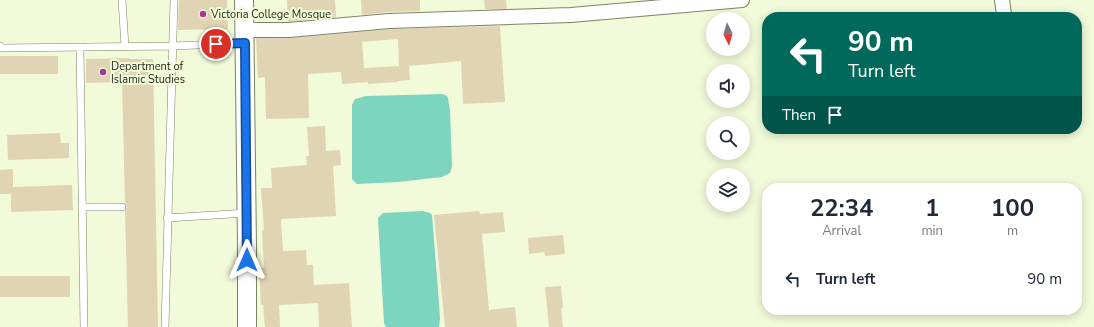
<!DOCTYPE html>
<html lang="en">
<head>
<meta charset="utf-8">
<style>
  :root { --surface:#fff; --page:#f2f2f3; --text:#1f2937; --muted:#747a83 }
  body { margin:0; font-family:"Nunito Sans",sans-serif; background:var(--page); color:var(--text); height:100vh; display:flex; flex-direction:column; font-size:15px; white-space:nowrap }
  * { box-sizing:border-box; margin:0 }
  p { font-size:13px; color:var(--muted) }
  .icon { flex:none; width:22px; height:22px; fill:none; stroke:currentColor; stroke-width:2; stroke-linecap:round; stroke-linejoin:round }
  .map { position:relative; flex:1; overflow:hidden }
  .side { position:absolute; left:762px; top:183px; width:320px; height:132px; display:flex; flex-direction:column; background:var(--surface); border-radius:16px; box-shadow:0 2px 10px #0003 }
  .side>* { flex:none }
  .banner { position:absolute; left:762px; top:12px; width:320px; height:122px; border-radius:16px; box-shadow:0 2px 10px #0003; background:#00695c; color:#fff; overflow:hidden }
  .needle { width:26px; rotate:175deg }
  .buttons { position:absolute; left:706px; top:12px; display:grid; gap:8px }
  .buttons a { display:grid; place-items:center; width:44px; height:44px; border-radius:50%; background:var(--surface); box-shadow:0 2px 10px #0003; font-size:20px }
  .pin { position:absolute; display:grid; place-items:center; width:34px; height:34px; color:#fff; margin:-17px; border:2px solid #fff; border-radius:50%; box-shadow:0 1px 4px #0007 }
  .me { position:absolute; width:44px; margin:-22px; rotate:0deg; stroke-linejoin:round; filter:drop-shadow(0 0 3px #0008) }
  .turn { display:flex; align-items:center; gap:14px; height:84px; padding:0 20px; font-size:18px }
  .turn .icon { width:52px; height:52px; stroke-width:2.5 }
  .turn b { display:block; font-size:28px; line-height:34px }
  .then { display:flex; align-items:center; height:38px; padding:0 20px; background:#0003; gap:8px; font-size:15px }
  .eta { display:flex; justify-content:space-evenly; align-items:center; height:68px; text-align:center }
  .eta b { font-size:24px; font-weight:700; line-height:28px }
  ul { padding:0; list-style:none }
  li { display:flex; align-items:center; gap:12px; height:56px; padding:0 20px }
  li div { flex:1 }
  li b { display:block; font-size:15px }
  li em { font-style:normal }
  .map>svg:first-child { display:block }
  .water { fill:#7dd5c0 }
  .building { fill:#e0d4b4; fill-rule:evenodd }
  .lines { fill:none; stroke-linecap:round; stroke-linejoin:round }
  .service-casing { stroke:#7c8466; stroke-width:8 }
  .minor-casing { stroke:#7c8466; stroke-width:16 }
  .tertiary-casing { stroke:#7c8466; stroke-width:20 }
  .service { stroke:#fff; stroke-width:7 }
  .minor { stroke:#fff; stroke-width:14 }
  .tertiary { stroke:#fff; stroke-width:18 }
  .route-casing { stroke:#114b97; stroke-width:10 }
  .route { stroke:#1a73e8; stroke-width:7 }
  .poi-dot { fill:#a73794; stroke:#f1fad9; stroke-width:1.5 }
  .labels { text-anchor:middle; stroke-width:4; stroke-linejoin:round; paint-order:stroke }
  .poi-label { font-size:11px; fill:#272b1e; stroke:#f1fad9; text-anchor:start }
</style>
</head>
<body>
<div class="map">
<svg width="1094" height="327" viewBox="0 0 1094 327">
  <rect width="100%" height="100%" fill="#f1fad9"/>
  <path class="water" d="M 443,94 L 447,96 L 448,98 L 450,110 L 452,166 L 450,173 L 442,177 L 398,182 L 357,184 L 352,179 L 352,105 L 355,99 L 366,96 Z
    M 423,211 L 430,213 L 432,215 L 439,303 L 440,319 L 439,327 L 386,327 L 384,323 L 378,218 L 383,213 Z"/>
  <path class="building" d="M 179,0 L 227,0 L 228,29 L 178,30 Z
    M 287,0 L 335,0 L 336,17 L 288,22 Z
    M 361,0 L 420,0 L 420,11 L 389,12 L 362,15 Z
    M 484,0 L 506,0 L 507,9 L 485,9 Z
    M 500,26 L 505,102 L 463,104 L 461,61 L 409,66 L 410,80 L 398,81 L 398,82 L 368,84 L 368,82 L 342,84 L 341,72 L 308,74 L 309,118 L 266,119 L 265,77 L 258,78 L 256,38 L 290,38 L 390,29 ZM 398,39 L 399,66 L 364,68 L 362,42 Z
    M 0,56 L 58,56 L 58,74 L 0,74 Z
    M 129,58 L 129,59 L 153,59 L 158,327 L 128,327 L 125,211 L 127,207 L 125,203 L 122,82 L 86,83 L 86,59 Z
    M 325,126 L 326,151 L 340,150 L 341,165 L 333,166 L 336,216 L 281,219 L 283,251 L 306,250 L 307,265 L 313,265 L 314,285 L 349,283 L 352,327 L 319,327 L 318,303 L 279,305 L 280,327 L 265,327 L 263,305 L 261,305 L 259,268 L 264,268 L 262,230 L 264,230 L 261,188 L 272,188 L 271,168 L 307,165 L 306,156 L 309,156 L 307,127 Z
    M 60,133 L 61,143 L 69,143 L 69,158 L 8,160 L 7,135 Z
    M 13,169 L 13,187 L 72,185 L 73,210 L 11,212 L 11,194 L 0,194 L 0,170 Z
    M 479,211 L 480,214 L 503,212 L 505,232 L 482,234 L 489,310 L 515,307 L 517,327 L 445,327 L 434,215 Z
    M 563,235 L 565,254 L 545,256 L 544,252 L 529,254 L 528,238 Z
    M 0,276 L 70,276 L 70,297 L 0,297 Z
    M 561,286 L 563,308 L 561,308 L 563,327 L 549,327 L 545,287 Z"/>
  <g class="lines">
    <defs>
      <path id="service" d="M 122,0 L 125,46
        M 0,46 L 2,48 L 173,46 L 245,43
        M 80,47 L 84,327
        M 82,207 L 122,207
        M 167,218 L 247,213
        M 165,327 L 174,0"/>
      <path id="minor" d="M 1002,0 L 1004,14
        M 245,30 L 289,30 L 389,21 L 571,15 L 742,0"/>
      <path id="tertiary" d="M 244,0 L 247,247 L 247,327"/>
    </defs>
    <use href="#service" class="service-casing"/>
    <use href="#minor" class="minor-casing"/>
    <use href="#tertiary" class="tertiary-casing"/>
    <use href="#service" class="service"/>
    <use href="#minor" class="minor"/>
    <use href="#tertiary" class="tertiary"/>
  </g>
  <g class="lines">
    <defs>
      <path id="route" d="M 216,44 L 245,43 L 247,260"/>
    </defs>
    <use href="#route" class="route-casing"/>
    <use href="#route" class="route"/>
  </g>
  <g class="poi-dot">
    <circle cx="203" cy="14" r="4"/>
    <circle cx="103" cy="72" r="4"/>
  </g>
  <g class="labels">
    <g class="poi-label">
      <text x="211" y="18">Victoria College Mosque</text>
      <text x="111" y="70">Department of<tspan x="111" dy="13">Islamic Studies</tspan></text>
    </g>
  </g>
</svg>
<div class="buttons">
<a><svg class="needle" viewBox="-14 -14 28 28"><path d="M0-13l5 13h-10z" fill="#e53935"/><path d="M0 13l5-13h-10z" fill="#747a83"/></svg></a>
<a><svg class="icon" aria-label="sound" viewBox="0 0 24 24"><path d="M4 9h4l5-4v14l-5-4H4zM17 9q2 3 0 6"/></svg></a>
<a><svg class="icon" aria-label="search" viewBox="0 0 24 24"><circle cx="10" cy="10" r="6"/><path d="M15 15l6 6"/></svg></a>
<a><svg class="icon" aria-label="layers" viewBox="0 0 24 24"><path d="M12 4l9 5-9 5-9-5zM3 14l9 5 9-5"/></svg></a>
</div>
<div class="pin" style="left:216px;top:44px;background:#d93025"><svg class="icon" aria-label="arrive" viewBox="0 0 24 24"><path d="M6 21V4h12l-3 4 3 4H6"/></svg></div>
<svg class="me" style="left:247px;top:260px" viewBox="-20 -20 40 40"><path d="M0-17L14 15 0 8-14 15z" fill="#1a73e8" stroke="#fff" stroke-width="4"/></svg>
<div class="banner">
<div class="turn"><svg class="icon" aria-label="left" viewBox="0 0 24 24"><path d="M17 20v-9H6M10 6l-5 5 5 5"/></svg><div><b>90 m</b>Turn left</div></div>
<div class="then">Then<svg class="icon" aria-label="arrive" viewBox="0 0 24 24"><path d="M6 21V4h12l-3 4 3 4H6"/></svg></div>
</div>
<section class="side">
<div class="eta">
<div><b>22:34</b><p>Arrival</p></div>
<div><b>1</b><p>min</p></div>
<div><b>100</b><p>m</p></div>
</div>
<ul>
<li><svg class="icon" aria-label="left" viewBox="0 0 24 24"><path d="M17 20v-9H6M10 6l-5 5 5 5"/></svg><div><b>Turn left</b></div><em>90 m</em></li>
</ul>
</section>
</div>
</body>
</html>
